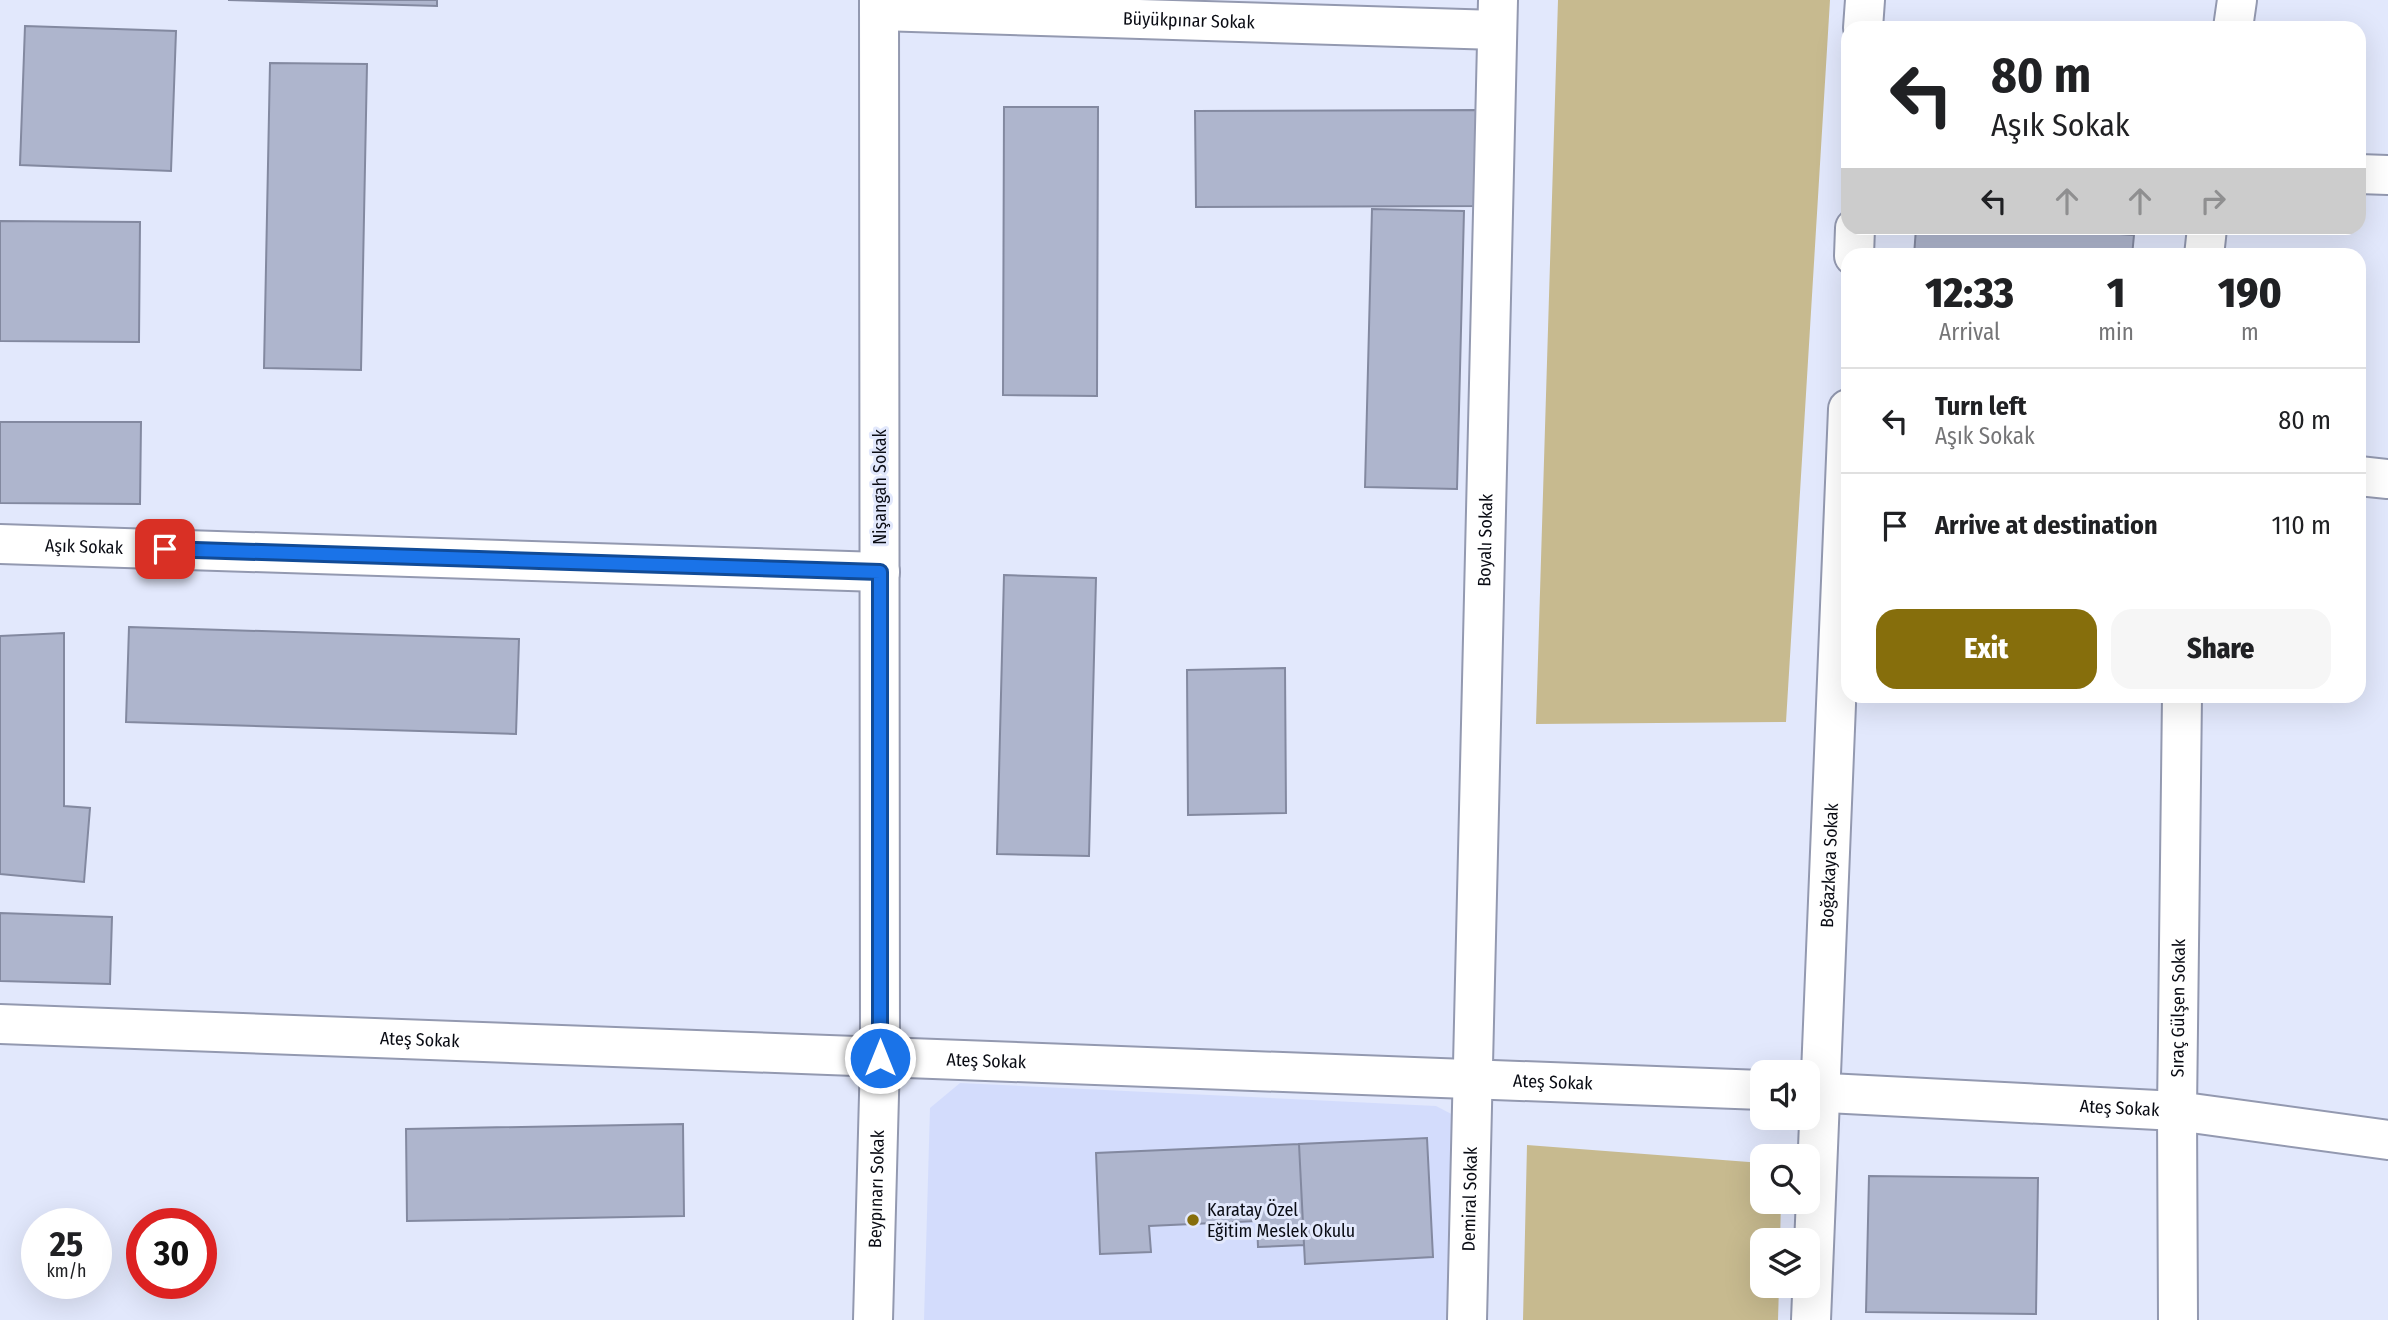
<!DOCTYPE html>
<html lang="en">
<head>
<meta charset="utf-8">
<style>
  :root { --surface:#fff; --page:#f6f6f6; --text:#202124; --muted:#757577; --line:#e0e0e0; --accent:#866e0c }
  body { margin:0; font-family:"Fira Sans Condensed",sans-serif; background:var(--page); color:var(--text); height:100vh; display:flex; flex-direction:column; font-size:26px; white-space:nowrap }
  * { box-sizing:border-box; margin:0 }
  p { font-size:23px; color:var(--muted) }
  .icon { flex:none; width:38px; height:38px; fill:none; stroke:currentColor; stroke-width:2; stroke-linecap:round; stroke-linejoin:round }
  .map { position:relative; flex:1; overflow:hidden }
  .sheet { position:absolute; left:1841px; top:248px; width:525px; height:455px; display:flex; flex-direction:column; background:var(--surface); border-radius:21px; box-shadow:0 7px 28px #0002 }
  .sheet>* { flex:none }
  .banner { position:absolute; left:1841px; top:21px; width:525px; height:214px; border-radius:21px; box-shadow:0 7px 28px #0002; background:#fff; color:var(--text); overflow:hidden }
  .controls { position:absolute; left:1750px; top:1060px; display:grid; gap:14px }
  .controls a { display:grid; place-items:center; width:70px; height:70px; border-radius:14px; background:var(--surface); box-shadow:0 7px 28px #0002; font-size:35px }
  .speed { position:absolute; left:21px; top:1208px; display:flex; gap:14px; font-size:35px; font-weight:700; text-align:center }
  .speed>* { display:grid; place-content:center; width:91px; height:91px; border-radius:50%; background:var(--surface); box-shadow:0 7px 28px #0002; line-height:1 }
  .speed small { font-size:18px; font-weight:400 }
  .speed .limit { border:10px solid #d22; background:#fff; color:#111 }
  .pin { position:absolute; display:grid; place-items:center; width:60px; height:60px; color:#fff; margin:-30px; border-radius:14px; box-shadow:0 4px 10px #0006 }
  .me { position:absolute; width:77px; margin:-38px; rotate:0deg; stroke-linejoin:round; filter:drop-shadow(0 0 5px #0008) }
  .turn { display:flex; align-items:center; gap:24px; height:147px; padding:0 35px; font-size:32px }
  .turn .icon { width:91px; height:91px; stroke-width:2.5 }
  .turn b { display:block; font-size:49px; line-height:60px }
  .lanes { display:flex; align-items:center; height:66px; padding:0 35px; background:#0003; justify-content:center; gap:35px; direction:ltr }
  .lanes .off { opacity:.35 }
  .eta { display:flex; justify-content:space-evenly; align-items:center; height:119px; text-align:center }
  .eta b { font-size:42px; font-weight:800; line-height:49px }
  .primary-button { display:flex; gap:14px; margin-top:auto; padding:14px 35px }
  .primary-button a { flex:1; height:80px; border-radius:21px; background:var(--accent); color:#fff; font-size:28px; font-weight:800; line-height:80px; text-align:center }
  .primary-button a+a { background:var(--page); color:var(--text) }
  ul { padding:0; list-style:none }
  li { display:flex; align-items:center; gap:21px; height:105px; padding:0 35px; border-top:2px solid var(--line) }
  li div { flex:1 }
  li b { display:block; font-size:26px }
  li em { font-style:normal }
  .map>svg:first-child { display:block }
  .built { fill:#d3dcfc }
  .green { fill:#c7ba8f }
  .building { fill:#aeb5cd; stroke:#8389a0; stroke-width:2 }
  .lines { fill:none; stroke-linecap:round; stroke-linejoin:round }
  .minor-casing { stroke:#9399b0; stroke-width:42 }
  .minor { stroke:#fff; stroke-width:38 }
  .route-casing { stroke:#114b97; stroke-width:18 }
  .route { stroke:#1a73e8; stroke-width:12 }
  .poi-dot { fill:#866e0c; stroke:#e2e8fc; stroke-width:2.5 }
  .labels { text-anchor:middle; stroke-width:6; stroke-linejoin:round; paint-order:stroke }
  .street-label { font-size:18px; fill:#0a0c14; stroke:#e2e8fc }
  .poi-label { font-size:18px; fill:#0a0c14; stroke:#e2e8fc; text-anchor:start }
</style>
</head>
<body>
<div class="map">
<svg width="2388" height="1320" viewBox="0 0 2388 1320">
  <rect width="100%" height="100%" fill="#e2e8fc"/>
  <path class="built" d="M 960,1083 L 1436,1106 L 1463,1120 L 1454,1320 L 924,1320 L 930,1108 Z"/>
  <path class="green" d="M 1558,0 L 1830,0 L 1786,722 L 1536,724 Z
    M 1527,1145 L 1762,1163 L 1762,1202 L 1781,1202 L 1780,1241 L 1762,1241 L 1762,1286 L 1779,1286 L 1778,1320 L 1523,1320 Z"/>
  <path class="building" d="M 228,0 L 437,0 L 437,6 Z
    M 25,26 L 176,31 L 171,171 L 20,165 Z
    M 270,63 L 367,64 L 361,370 L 264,368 Z
    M 1004,107 L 1098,107 L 1097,396 L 1003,395 Z
    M 1483,110 L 1483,206 L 1196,207 L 1195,111 Z
    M 1372,209 L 1464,211 L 1457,489 L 1365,487 Z
    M 0,221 L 140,222 L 139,342 L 0,341 Z
    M 1916,228 L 2033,228 L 2134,235 L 2132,256 L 1914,256 Z
    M 0,422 L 141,422 L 140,504 L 0,503 Z
    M 1004,575 L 1096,578 L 1089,856 L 997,854 Z
    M 129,627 L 519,639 L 516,734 L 126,722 Z
    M 64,633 L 64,806 L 90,808 L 84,882 L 0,874 L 0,636 Z
    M 1285,668 L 1286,813 L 1188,815 L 1187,670 Z
    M 0,913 L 112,917 L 110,984 L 0,981 Z
    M 683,1124 L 684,1216 L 407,1221 L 406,1129 Z
    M 1427,1138 L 1433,1257 L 1305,1264 L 1299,1144 Z
    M 1299,1144 L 1304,1245 L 1258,1247 L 1257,1221 L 1149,1226 L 1151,1252 L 1100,1254 L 1096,1153 Z
    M 1869,1176 L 2038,1178 L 2036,1314 L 1866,1312 Z"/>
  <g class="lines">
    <defs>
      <g id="minor">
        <path id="s1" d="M 879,11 L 1497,30"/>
        <path d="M 1863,28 L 1865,0"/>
        <path d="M 2233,28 L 2237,0"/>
        <path d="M 2359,174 L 2388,175"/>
        <path d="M 1854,256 L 1855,228"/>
        <path d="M 2204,256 L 2207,228"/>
        <path d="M 2359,476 L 2388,479"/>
        <path id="s2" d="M 0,544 L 880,572"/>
        <path id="s3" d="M 0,1024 L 1762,1090"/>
        <path id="s4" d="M 1808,1092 L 2177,1111 L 2388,1140"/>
        <path id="s5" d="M 873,1320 L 880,1058 L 879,0"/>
        <path id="s6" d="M 1467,1320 L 1498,0"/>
        <path id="s7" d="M 1811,1320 L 1848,409"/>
        <path id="s8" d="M 2178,1320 L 2177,1111 L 2182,696"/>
      </g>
    </defs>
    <use href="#minor" class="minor-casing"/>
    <use href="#minor" class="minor"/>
  </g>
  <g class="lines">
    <defs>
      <path id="route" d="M 165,549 L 880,572 L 880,1058"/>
    </defs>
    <use href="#route" class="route-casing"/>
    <use href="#route" class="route"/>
  </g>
  <circle class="poi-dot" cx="1193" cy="1220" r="7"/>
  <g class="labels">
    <g class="street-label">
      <text dy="6" stroke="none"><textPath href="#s1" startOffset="310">Büyükpınar Sokak</textPath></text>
      <text transform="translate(880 487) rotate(-90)" y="6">Nişangah Sokak</text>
      <text dy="6" stroke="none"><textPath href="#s6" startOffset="780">Boyalı Sokak</textPath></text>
      <text dy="6" stroke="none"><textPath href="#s2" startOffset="84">Aşık Sokak</textPath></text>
      <text dy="6" stroke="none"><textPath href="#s7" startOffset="455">Boğazkaya Sokak</textPath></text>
      <text dy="6" stroke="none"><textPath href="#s8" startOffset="312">Sıraç Gülşen Sokak</textPath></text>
      <text dy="6" stroke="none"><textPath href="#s3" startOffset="420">Ateş Sokak</textPath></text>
      <text dy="6" stroke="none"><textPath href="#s3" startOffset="987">Ateş Sokak</textPath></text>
      <text dy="6" stroke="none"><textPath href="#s3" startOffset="1554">Ateş Sokak</textPath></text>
      <text dy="6" stroke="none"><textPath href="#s4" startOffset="312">Ateş Sokak</textPath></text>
      <text dy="6" stroke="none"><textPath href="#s5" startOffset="131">Beypınarı Sokak</textPath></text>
      <text dy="6" stroke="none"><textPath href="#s6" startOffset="121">Demiral Sokak</textPath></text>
    </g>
    <g class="poi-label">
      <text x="1207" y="1216">Karatay Özel<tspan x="1207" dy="21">Eğitim Meslek Okulu</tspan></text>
    </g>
  </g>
</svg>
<div class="controls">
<a><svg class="icon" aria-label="sound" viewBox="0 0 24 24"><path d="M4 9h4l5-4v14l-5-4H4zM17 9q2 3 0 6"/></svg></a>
<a><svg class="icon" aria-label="search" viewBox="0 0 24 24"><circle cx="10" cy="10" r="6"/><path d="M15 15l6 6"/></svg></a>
<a><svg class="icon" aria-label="layers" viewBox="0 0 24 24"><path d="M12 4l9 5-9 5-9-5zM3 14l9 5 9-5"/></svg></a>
</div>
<div class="speed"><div>25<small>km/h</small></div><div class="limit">30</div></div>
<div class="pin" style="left:165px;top:549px;background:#d93025"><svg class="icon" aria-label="arrive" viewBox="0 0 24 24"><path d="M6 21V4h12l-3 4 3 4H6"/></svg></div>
<svg class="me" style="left:880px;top:1058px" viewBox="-20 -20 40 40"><circle r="17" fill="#1a73e8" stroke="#fff" stroke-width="3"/><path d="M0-11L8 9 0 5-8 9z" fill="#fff"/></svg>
<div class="banner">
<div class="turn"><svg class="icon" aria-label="left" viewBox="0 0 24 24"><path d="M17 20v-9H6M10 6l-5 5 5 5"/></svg><div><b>80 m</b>Aşık Sokak</div></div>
<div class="lanes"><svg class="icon" aria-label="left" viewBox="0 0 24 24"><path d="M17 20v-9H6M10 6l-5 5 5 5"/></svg><svg class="icon off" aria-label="ahead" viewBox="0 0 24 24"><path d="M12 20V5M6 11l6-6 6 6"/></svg><svg class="icon off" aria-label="ahead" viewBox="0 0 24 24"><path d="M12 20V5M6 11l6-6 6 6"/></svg><svg class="icon off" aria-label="right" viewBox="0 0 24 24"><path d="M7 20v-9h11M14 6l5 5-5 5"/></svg></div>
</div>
<section class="sheet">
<div class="eta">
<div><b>12:33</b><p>Arrival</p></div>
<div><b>1</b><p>min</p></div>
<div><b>190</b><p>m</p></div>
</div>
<ul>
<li><svg class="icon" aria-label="left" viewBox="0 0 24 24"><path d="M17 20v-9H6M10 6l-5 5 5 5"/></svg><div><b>Turn left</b><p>Aşık Sokak</p></div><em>80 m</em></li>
<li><svg class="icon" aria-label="arrive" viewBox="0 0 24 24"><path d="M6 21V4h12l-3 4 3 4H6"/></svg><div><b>Arrive at destination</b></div><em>110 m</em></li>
</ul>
<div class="primary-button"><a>Exit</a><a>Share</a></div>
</section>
</div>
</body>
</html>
